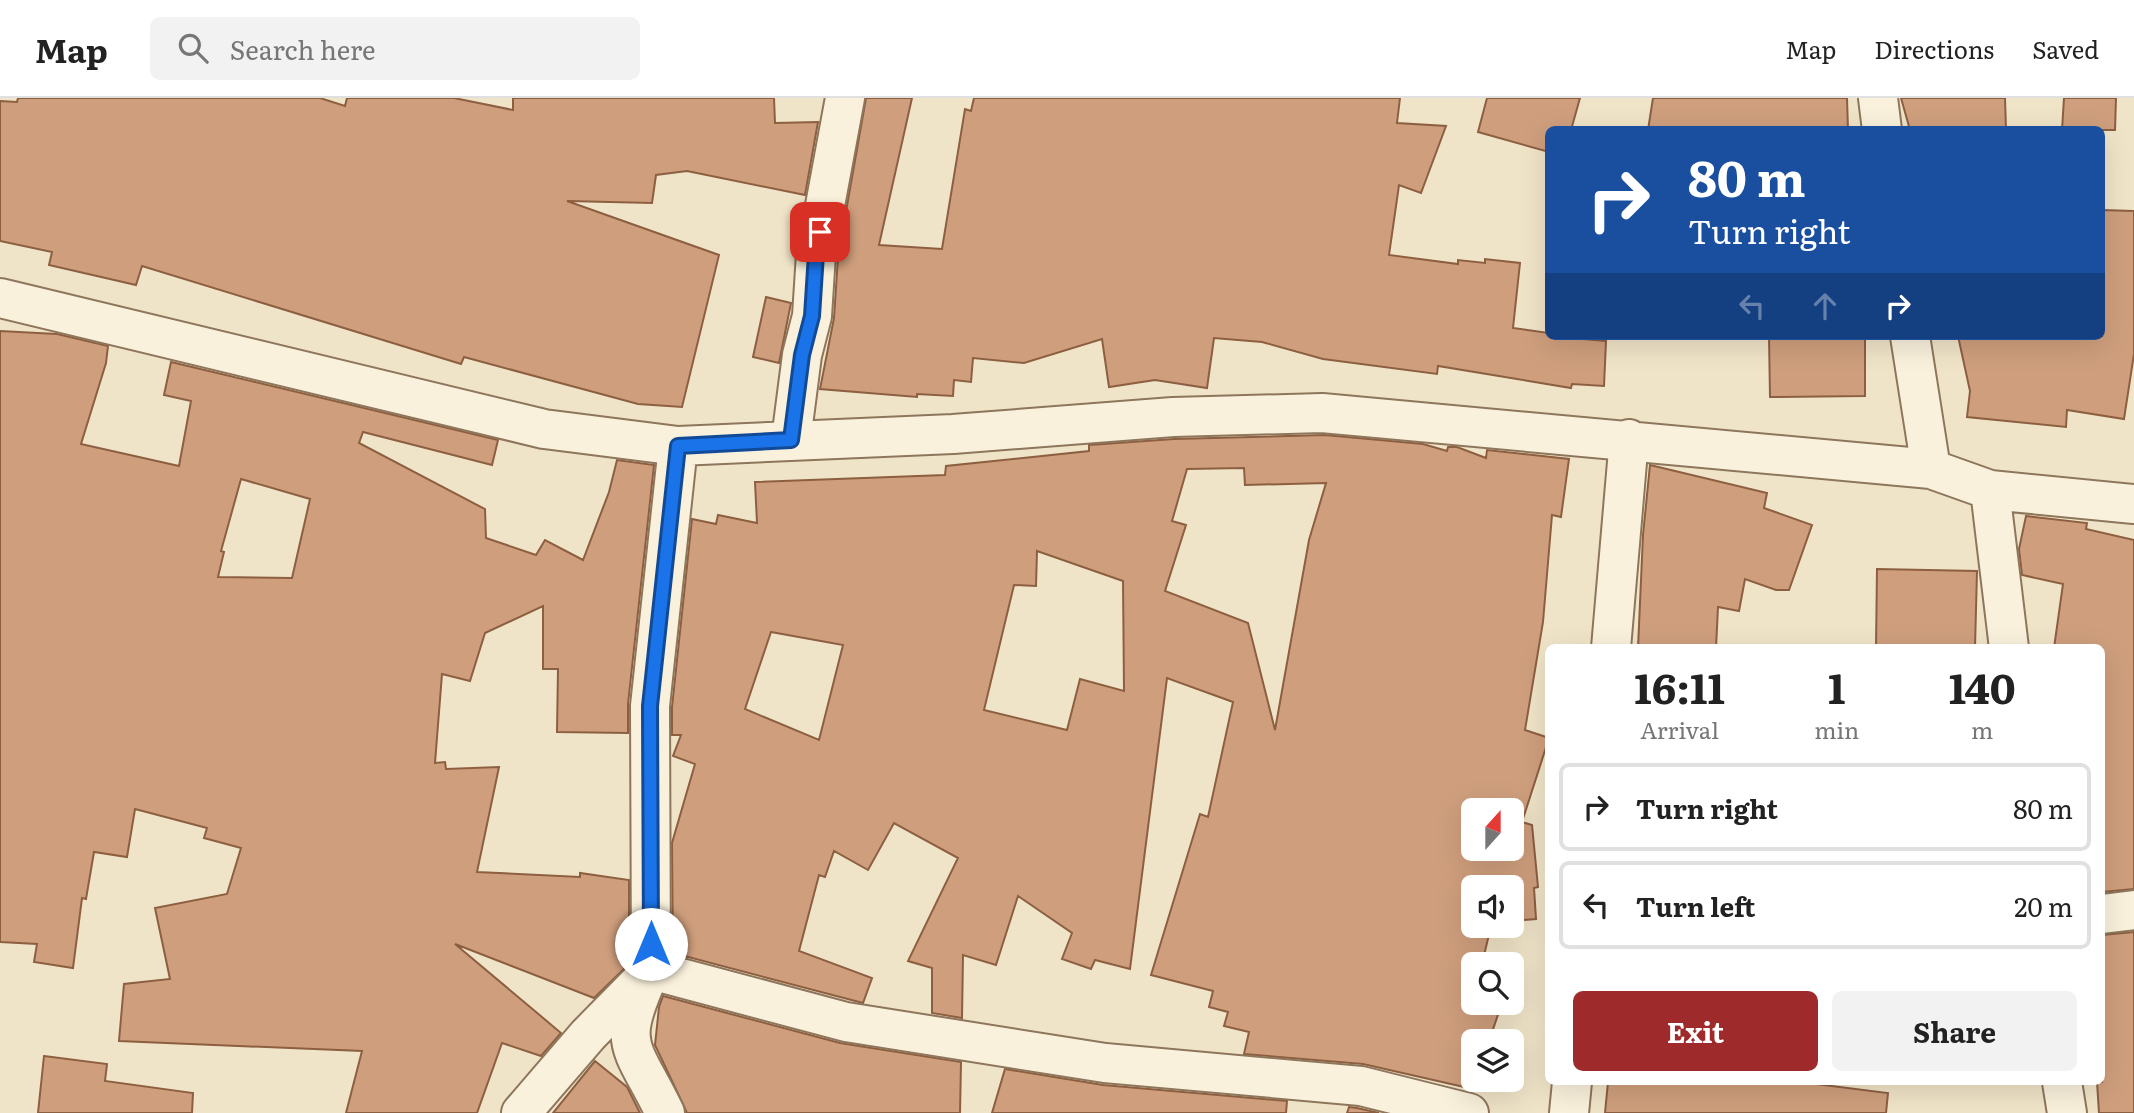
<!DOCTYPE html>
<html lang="en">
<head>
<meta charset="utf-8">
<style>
  :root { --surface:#fff; --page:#f2f2f2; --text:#222; --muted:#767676; --line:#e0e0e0; --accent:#9e2a2b }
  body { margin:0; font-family:Literata,serif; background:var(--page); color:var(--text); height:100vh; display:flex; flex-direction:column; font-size:26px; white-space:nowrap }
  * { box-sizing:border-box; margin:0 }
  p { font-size:23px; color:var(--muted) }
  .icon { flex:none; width:38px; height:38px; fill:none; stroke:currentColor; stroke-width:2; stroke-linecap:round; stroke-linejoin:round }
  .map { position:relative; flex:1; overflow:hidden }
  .side { position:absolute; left:1545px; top:546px; width:560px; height:441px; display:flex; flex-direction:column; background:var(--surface); border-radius:10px; box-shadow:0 7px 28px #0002 }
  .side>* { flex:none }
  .top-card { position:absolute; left:1545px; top:28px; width:560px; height:214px; border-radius:10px; box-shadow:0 7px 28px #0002; background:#1a4fa0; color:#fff; overflow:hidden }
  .needle { width:46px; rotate:21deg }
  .fabs { position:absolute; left:1461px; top:700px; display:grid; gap:14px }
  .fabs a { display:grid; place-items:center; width:63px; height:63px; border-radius:10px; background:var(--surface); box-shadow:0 7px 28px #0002; font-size:35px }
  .pin { position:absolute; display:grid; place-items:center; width:60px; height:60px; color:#fff; margin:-30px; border-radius:14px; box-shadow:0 4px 10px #0006 }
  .me { position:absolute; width:77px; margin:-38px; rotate:0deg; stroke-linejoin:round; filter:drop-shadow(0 0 5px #0008) }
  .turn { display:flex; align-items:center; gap:24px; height:147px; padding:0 28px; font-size:32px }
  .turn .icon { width:91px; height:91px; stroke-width:2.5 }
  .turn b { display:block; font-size:49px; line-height:60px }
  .lanes { display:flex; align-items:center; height:66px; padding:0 28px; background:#0003; justify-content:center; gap:35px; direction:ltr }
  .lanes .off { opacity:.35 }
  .eta { display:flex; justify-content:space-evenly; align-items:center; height:119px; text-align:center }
  .eta b { font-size:42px; font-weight:700; line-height:49px }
  .cta { display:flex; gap:14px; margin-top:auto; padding:14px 28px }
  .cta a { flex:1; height:80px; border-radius:10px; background:var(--accent); color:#fff; font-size:28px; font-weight:700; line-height:80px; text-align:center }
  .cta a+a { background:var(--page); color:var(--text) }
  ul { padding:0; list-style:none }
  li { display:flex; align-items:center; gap:21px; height:88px; margin:0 14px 10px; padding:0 14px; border:4px solid var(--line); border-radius:10px }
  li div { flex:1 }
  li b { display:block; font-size:26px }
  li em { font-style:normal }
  header { display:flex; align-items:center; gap:42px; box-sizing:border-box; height:98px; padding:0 35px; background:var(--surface); border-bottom:2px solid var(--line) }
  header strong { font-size:33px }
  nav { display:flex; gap:38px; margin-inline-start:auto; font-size:24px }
  .search { width:490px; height:63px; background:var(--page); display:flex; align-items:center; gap:18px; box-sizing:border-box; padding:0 24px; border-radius:10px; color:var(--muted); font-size:26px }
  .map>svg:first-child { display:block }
  .building { fill:#cf9f7d; stroke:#8d5f41; stroke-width:2; fill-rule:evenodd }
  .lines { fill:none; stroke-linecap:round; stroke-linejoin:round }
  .minor-casing { stroke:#8d765c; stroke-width:42 }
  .minor { stroke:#faf1dc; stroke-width:38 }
  .route-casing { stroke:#114b97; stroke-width:18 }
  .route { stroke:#1a73e8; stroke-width:12 }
</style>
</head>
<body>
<header>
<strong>Map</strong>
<div class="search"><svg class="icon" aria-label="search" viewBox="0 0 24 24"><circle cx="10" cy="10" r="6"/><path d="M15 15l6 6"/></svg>Search here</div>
<nav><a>Map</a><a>Directions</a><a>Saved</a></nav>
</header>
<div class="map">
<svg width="2134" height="1015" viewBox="0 0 2134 1015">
  <rect width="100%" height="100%" fill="#f0e4c8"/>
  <path class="building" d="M 18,0 L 320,0 L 345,8 L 347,0 L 454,0 L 513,12 L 513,0 L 774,0 L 775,25 L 818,24 L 805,97 L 687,73 L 656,77 L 652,105 L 567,103 L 719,157 L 682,309 L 638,306 L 464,259 L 461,266 L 142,168 L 136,187 L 49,167 L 52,154 L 0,143 L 0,3 L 17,4 Z
    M 866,0 L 912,0 L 879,147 L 942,151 L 965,11 L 971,13 L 974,0 L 1400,0 L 1397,25 L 1446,28 L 1421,95 L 1399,87 L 1389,157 L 1458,166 L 1458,162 L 1485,165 L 1485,161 L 1520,165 L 1513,230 L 1549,235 L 1549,238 L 1606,243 L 1604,288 L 1572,286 L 1571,290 L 1438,268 L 1437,276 L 1323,261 L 1262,244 L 1214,240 L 1207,290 L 1155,282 L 1109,289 L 1102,241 L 1024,265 L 973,260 L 971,284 L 954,282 L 953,298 L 917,296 L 917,299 L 820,291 L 834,220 L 838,159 Z
    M 1487,0 L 1580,0 L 1571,32 L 1549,32 L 1549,54 L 1478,34 Z
    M 1653,0 L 1847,0 L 1848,32 L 1648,32 Z
    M 1901,0 L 2005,0 L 2006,32 L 1910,32 Z
    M 2064,0 L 2116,0 L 2115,32 L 2062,32 Z
    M 2102,112 L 2134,113 L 2134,256 L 2124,321 L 2067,312 L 2066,329 L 1967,319 L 1970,293 L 1958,238 L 2102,238 Z
    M 766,199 L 791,205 L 779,265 L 753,259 Z
    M 0,233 L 57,236 L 108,248 L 106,265 L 81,346 L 179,368 L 191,303 L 164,297 L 171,264 L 498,342 L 492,367 L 363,334 L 359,345 L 485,411 L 486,440 L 536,457 L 545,442 L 583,462 L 609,394 L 617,362 L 654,367 L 628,606 L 628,635 L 557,634 L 558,571 L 543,571 L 543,508 L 485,535 L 470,583 L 442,576 L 435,665 L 445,664 L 446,671 L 499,669 L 477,774 L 580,779 L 580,775 L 629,782 L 629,866 L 594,900 L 455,846 L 561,935 L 541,958 L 502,945 L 477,1015 L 346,1015 L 362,953 L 119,943 L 124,886 L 170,881 L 155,810 L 227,796 L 241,750 L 204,740 L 207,730 L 135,711 L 127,759 L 94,754 L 86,801 L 82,800 L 73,870 L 34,864 L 37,846 L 0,844 ZM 241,381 L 310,401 L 292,480 L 218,479 L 224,454 L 221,453 Z
    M 1769,238 L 1865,238 L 1865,298 L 1770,299 Z
    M 1325,337 L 1423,346 L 1447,353 L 1448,349 L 1457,349 L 1486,360 L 1487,352 L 1569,361 L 1561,419 L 1552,417 L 1543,524 L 1525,632 L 1549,640 L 1522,724 L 1532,727 L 1538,789 L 1534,790 L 1536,821 L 1512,823 L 1512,789 L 1474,789 L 1474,828 L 1491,828 L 1482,866 L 1474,866 L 1473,905 L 1502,905 L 1489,943 L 1474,943 L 1474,982 L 1476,982 L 1473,991 L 1363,966 L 1244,956 L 1249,934 L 1224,928 L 1228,914 L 1209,909 L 1213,893 L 1151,877 L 1200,716 L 1208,719 L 1233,604 L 1167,580 L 1130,871 L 1095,862 L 1091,871 L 1062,861 L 1072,835 L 1018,798 L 996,867 L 963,857 L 962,920 L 932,915 L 932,870 L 908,863 L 958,760 L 894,725 L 868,772 L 834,753 L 825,779 L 819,777 L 799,853 L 872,880 L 863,905 L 673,855 L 672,745 L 695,666 L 673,658 L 681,637 L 672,637 L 672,609 L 692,421 L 716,426 L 718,417 L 757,425 L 755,384 L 945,377 L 946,368 L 1089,353 L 1089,347 L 1174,341 ZM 1244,370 L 1245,387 L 1326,385 L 1309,442 L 1275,632 L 1248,525 L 1165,493 L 1186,427 L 1172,423 L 1187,371 ZM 1037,453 L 1123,483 L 1124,593 L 1080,581 L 1067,632 L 984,612 L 1014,487 L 1036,488 ZM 771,534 L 843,547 L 819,642 L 745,611 ZM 1474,712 L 1512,712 L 1512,751 L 1474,751 Z
    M 1650,367 L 1767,395 L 1764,410 L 1812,427 L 1789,492 L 1776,492 L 1745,481 L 1739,513 L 1718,509 L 1716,550 L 1638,550 L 1643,437 Z
    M 2026,418 L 2087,425 L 2086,431 L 2134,442 L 2134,791 L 2102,794 L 2102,550 L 2054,550 L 2063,486 L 2022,477 L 2019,451 Z
    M 1877,471 L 1977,473 L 1975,550 L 1876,550 Z
    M 2134,834 L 2134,1015 L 2099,1015 L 2097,984 L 2102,984 L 2102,837 Z
    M 663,898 L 840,945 L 961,964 L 960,1015 L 687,1015 L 655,947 L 659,909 Z
    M 44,958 L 107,966 L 105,983 L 193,995 L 192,1015 L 38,1015 Z
    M 595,963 L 627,989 L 640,1015 L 553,1015 Z
    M 1005,971 L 1103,987 L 1287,1003 L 1286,1015 L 992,1015 Z
    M 1608,984 L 1800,984 L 1888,995 L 1886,1015 L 1605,1015 Z
    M 1349,1009 L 1357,1010 L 1379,1015 L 1347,1015 Z"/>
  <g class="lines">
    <defs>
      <path id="minor" d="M 1878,0 L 1882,32
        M 0,200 L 544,331 L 678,348 L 953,336 L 1173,319 L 1322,315 L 1931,371 L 1990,392 L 2134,406
        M 1910,238 L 1931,371
        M 791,342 L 802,257 L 812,218 L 816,156 L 845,0
        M 1990,392 L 2009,550
        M 1611,550 L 1629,341
        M 2102,816 L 2134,812
        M 651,872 L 846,924 L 1105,965 L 1361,988 L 1469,1015
        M 2062,984 L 2067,1015
        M 521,1015 L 588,937 L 640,884
        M 665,1015 C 631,945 615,949 651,872 L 650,608 L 678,348
        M 1569,1015 L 1572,984"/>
    </defs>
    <use href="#minor" class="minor-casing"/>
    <use href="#minor" class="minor"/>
  </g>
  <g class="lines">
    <defs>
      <path id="route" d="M 651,846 L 650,608 L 678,348 L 791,342 L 802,257 L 812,218 L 816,156 L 820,134"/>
    </defs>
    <use href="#route" class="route-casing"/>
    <use href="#route" class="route"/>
  </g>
</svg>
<div class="fabs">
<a><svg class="needle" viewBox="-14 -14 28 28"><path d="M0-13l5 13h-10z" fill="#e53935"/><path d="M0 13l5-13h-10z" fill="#767676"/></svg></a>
<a><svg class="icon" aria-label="sound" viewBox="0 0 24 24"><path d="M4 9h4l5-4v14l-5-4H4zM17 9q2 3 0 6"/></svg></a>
<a><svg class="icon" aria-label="search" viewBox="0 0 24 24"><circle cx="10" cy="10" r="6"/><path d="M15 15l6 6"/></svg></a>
<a><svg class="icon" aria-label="layers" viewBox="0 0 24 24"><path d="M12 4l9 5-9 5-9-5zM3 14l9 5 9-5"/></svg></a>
</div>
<div class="pin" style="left:820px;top:134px;background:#d93025"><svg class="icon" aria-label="arrive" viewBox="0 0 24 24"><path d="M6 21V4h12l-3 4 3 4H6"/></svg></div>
<svg class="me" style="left:651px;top:846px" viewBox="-20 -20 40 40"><circle r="19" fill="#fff"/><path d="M0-13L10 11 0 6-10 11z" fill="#1a73e8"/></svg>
<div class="top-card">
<div class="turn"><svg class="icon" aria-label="right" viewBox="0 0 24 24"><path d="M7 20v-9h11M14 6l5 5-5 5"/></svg><div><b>80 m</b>Turn right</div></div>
<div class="lanes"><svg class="icon off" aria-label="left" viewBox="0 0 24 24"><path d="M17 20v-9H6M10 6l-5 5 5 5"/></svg><svg class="icon off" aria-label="ahead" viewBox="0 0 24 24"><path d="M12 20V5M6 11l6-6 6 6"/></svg><svg class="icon" aria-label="right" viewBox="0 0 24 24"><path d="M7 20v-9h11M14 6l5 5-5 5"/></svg></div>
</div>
<section class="side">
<div class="eta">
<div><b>16:11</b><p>Arrival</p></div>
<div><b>1</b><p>min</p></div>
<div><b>140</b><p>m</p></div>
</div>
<ul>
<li><svg class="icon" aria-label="right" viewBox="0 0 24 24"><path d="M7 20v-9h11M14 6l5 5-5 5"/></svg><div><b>Turn right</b></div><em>80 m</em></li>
<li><svg class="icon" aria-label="left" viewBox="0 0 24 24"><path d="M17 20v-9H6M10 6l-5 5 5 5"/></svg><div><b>Turn left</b></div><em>20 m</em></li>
</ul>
<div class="cta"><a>Exit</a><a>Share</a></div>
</section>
</div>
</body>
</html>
